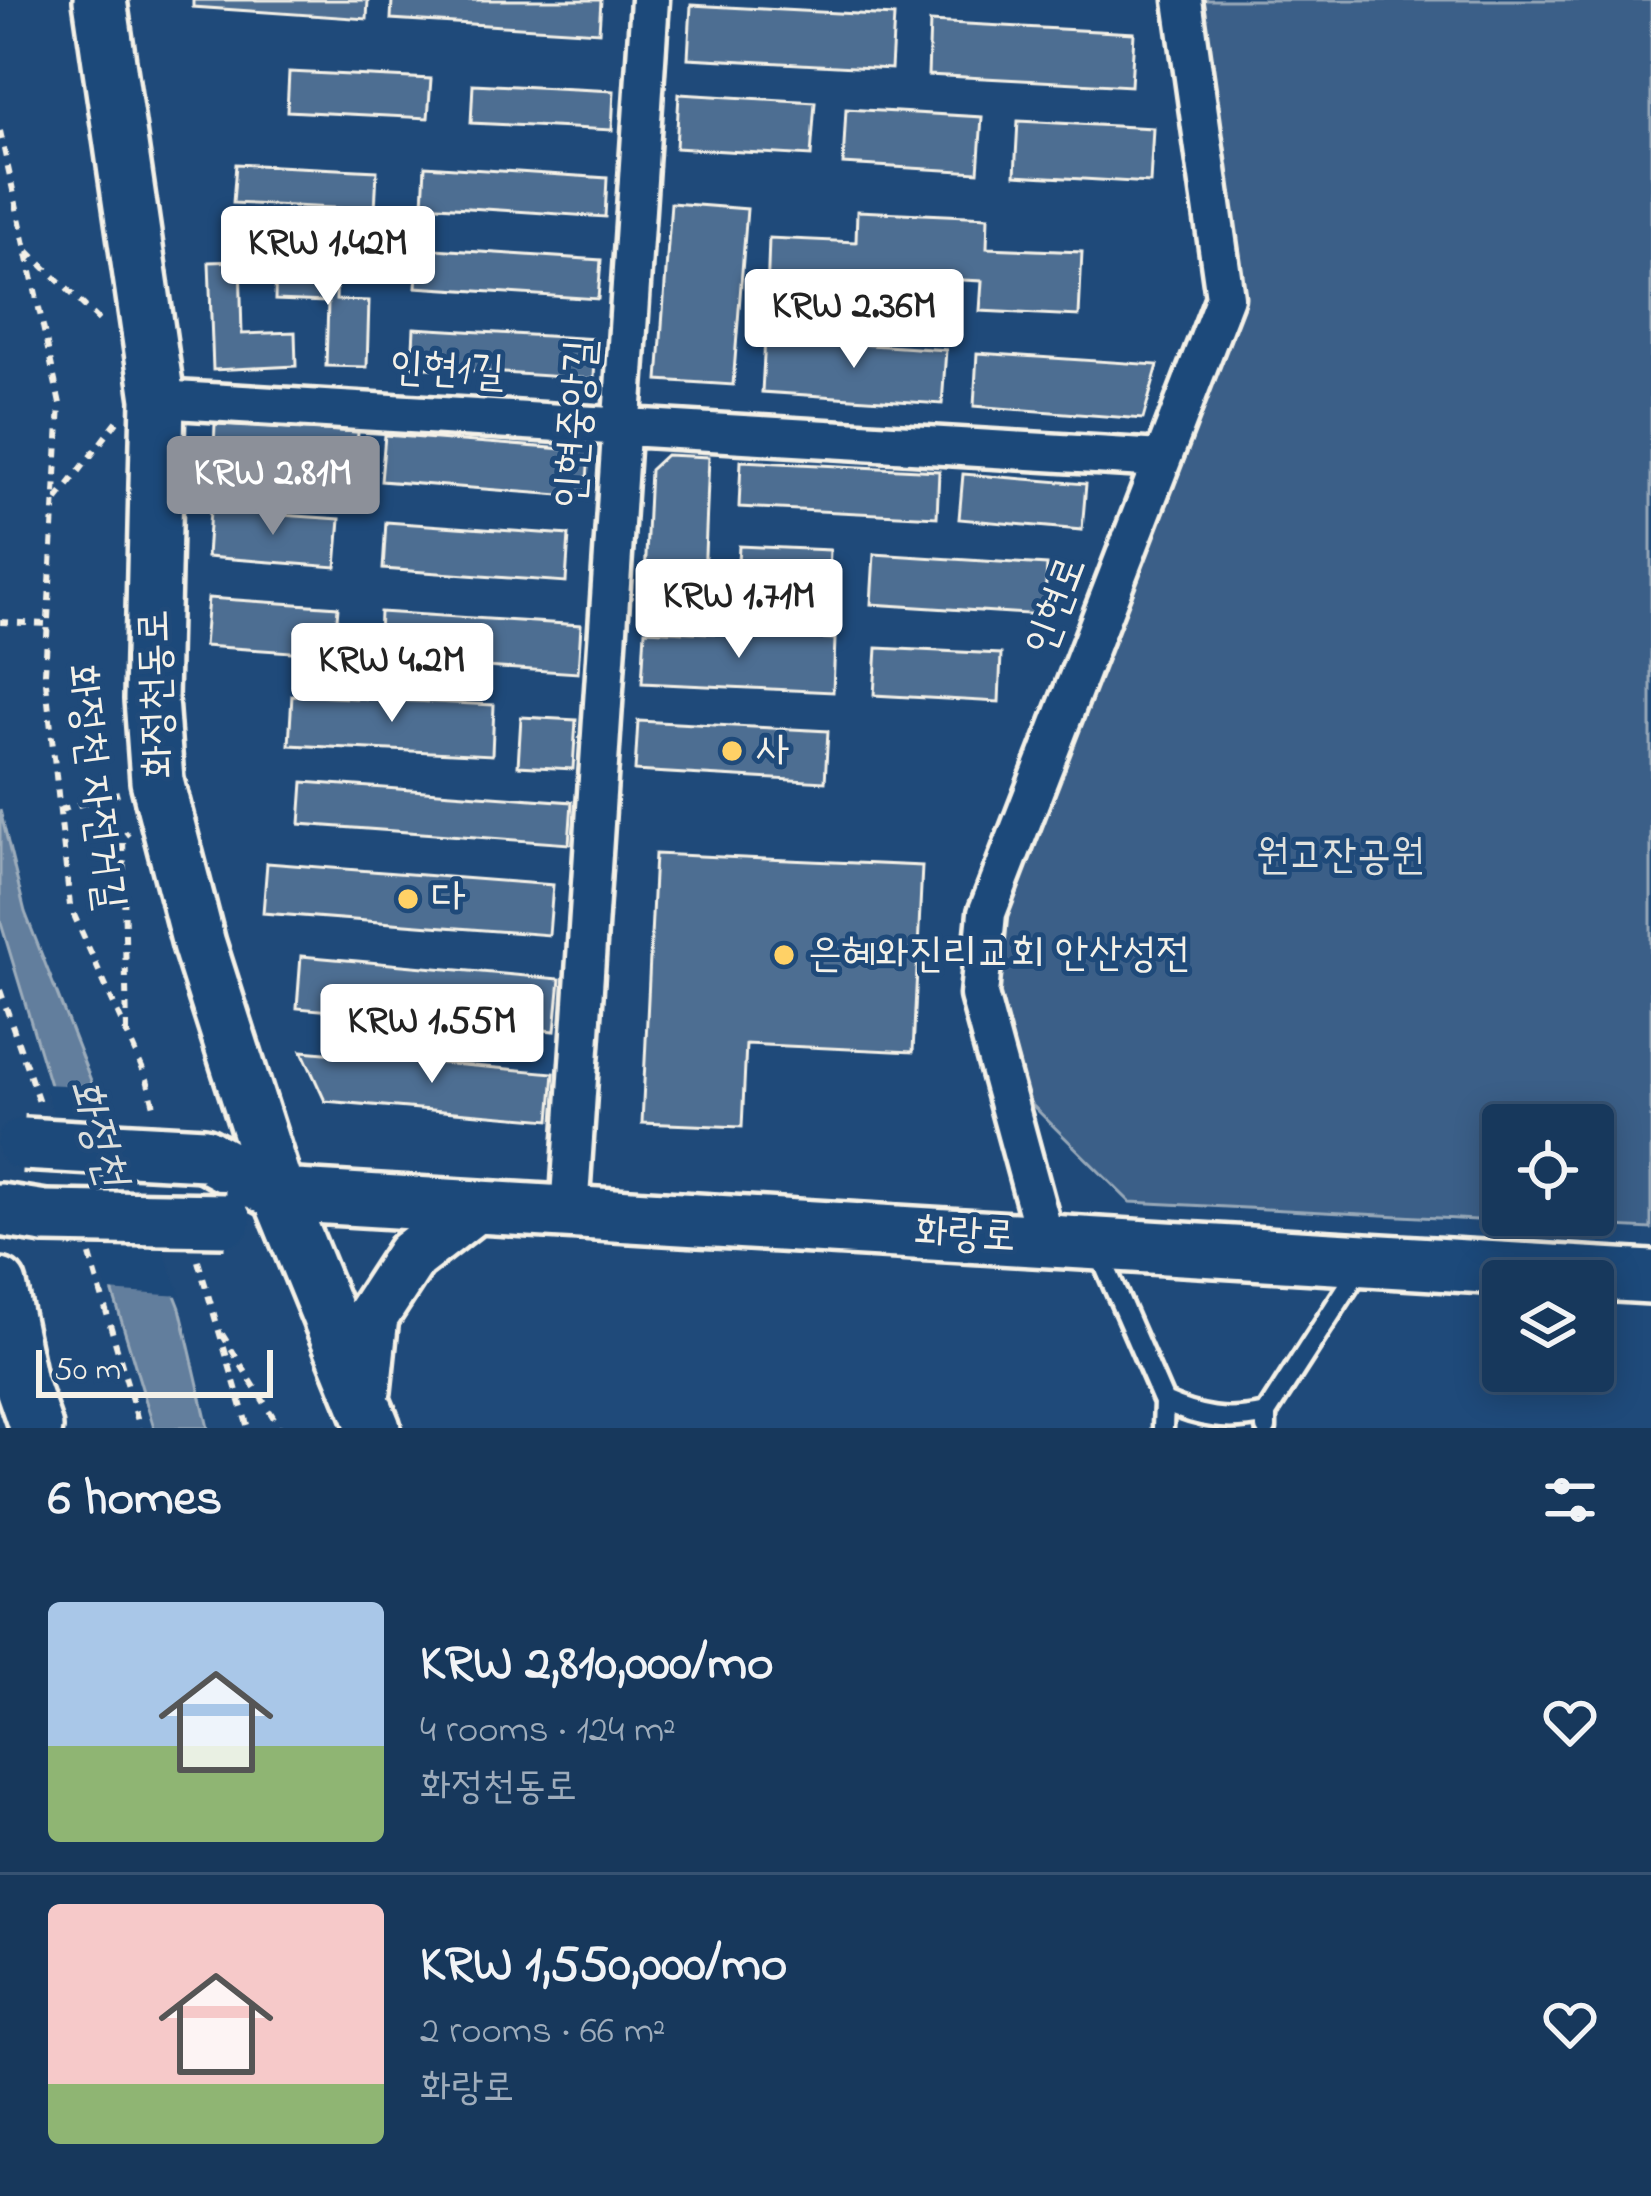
<!DOCTYPE html>
<html lang="en">
<head>
<meta charset="utf-8">
<style>
  :root { --surface:#17385c; --page:#244365; --text:#f1f3f6; --muted:#9eacbb; --line:#365272; --accent:#8c9099 }
  body { margin:0; font-family:"Indie Flower","Poor Story",sans-serif; background:var(--page); color:var(--text); height:100vh; display:flex; flex-direction:column; font-size:45px; white-space:nowrap }
  * { box-sizing:border-box; margin:0 }
  p { font-size:39px; color:var(--muted) }
  .icon { flex:none; width:66px; height:66px; fill:none; stroke:currentColor; stroke-width:2; stroke-linecap:round; stroke-linejoin:round }
  .map { position:relative; height:1428px; overflow:hidden }
  .panel { display:flex; flex-direction:column; background:var(--surface); flex:1 }
  .panel>* { flex:none }
  .tools { position:absolute; left:1482px; top:1104px; display:grid; gap:24px }
  .tools a { display:grid; place-items:center; width:132px; height:132px; border-radius:12px; background:var(--surface); box-shadow:0 6px 30px #0003,0 0 0 3px var(--line); font-size:60px }
  .scale { position:absolute; left:36px; bottom:30px; width:237px; box-sizing:border-box; padding-left:12px; border:6px solid #f4f1e8; border-top:0; font-size:33px; line-height:42px; white-space:nowrap; color:#f4f1e8; -webkit-text-stroke:9px #1f4a7a; paint-order:stroke }
  .price { position:absolute; translate:-50% -102px; padding:0 27px; border-radius:12px; background:#fff; color:#222; font-size:39px; line-height:78px; filter:drop-shadow(0 3px 6px #0008) }
  .price::after { content:''; position:absolute; left:50%; top:72px; width:36px; height:27px; margin-left:-18px; background:inherit; clip-path:polygon(0 0,100% 0,50% 100%) }
  .price.current { background:var(--accent); color:#fff }
  ul { padding:0; list-style:none }
  li { display:flex; align-items:center; gap:36px; height:300px; padding:0 48px }
  li+li { border-top:3px solid var(--line) }
  li span { display:grid; place-items:center; flex:none; width:336px; height:240px; border-radius:12px; color:#555 }
  li>.icon { margin-inline-start:auto }
  span .icon { width:144px; height:144px; fill:#fffc; stroke-width:1 }
  li b { font-size:51px }
  h2 { display:flex; justify-content:space-between; align-items:center; height:144px; padding:0 48px; font-size:51px }
  .map>svg:first-child { display:block }
  .green { fill:#3a5f88; stroke:#97a8b8; stroke-width:3; fill-rule:evenodd }
  .water { fill:#627e9d; stroke:#9cacbb; stroke-width:3 }
  .pier { fill:#1f4a7a }
  .building { fill:#4d6e92; stroke:#f4f1e8; stroke-width:3 }
  .lines { fill:none; stroke-linecap:round; stroke-linejoin:round }
  .lane-casing { stroke:#f4f1e8; stroke-width:27 }
  .street-casing { stroke:#f4f1e8; stroke-width:45 }
  .secondary-casing { stroke:#f4f1e8; stroke-width:60 }
  .path { stroke:#f4f1e8; stroke-width:6; stroke-dasharray:9 9; stroke-linecap:butt }
  .lane { stroke:#1f4a7a; stroke-width:18 }
  .street { stroke:#1f4a7a; stroke-width:36 }
  .secondary { stroke:#1f4a7a; stroke-width:51 }
  .secondary-bridge-casing { stroke:#f4f1e8; stroke-width:60; stroke-linecap:butt }
  .secondary-bridge { stroke:#1f4a7a; stroke-width:51 }
  .poi-dot { fill:#ffd166; stroke:#1f4a7a; stroke-width:4.5 }
  .labels { text-anchor:middle; dominant-baseline:central; stroke-width:10; stroke-linejoin:round; paint-order:stroke }
  .street-label { font-size:42px; fill:#f4f1e8; stroke:#1f4a7a }
  .poi-label { font-size:42px; fill:#f4f1e8; stroke:#1f4a7a; text-anchor:start }
  .park-label { font-size:42px; fill:#e1e2de; stroke:#1f4a7a }
  .water-label { font-size:45px; font-style:italic; fill:#dee0dd; stroke:#1f4a7a }
</style>
</head>
<body>
<div class="map">
<svg width="1651" height="1428" viewBox="0 0 1651 1428">
  <rect width="100%" height="100%" fill="#1f4a7a"/>
  <filter id="ink" filterUnits="userSpaceOnUse"><feTurbulence type="fractalNoise" baseFrequency=".00833" numOctaves="2"/><feDisplacementMap in="SourceGraphic" scale="24" xChannelSelector="R" yChannelSelector="G"/><feConvolveMatrix kernelMatrix="1 2 1 2 8 2 1 2 1" color-interpolation-filters="sRGB"/></filter>
  <g filter="url(#ink)">
    <path class="green" d="M1171,0h480v1229l-521,-27 -119,-118 -45,-147 34,-73 210,-561zM1503,1125h90v90h-90z"/>
    <path class="water" d="M0,810l25,102 155,396 28,120h-54l-154,-508z"/>
    <path class="pier" d="M44,1084l56,3 81,209 -74,-5z"/>
    <path class="building" d="M193,0h175l-1,19 -174,-12z
      M392,0h209l-2,32 -208,-13z
      M691,5l203,11 -3,53 -203,-11z
      M930,22l204,11 -3,53 -203,-11z
      M289,72l142,7 -3,39 -141,-7z
      M473,84l141,7 -2,39 -141,-7z
      M679,94l136,8 -4,54 -135,-8z
      M846,109l136,8 -4,55 -135,-8z
      M1018,121l135,7 -3,55 -135,-8z
      M236,164l141,7 -2,39 -142,-7z
      M425,166l182,12 -2,39 -182,-12z
      M671,203l76,6 -14,176 -75,-5z
      M857,211l131,6 -1,31 95,4 -3,64 -99,-5 2,-30 -122,-6 -1,27 -92,-4 2,-60 87,4z
      M419,248l182,12 -3,39 -182,-12z
      M276,260l61,1 -1,39 33,1 -2,66 -41,-1 2,-64 -53,-2z
      M240,261l2,73 53,-2 1,34 -83,4 -4,-108z
      M414,328l182,11 -2,40 -182,-12z
      M765,338l181,12 -4,54 -180,-12z
      M977,353l181,12 -15,54 -169,-13z
      M215,424l143,8 -3,47 -142,-8z
      M385,435l204,16 -3,46 -205,-16z
      M666,455l43,2 -5,122 -59,-2 5,-107z
      M741,461l198,10 -2,46 -198,-10z
      M963,474l123,10 -4,46 -123,-11z
      M210,510l130,9 -4,48 -129,-10z
      M386,522l183,13 -3,47 -183,-13z
      M739,546l91,4 -2,49 -92,-4z
      M874,554l173,11 -3,50 -173,-11z
      M208,598l130,9 -4,48 -130,-9z
      M380,612l201,13 -3,48 -200,-13z
      M645,630l190,9 -2,53 -191,-9z
      M877,648l124,6 -2,48 -125,-7z
      M292,695l202,10 -2,50 -203,-10z
      M521,717l55,3 -3,49 -55,-3z
      M638,721l190,10 -3,51 -190,-11z
      M303,782l269,20 -3,42 -269,-20z
      M655,854l267,12 -9,186 -167,-8 -4,83 -100,-4z
      M267,863l286,22 -4,50 -286,-22z
      M301,956l259,23 -5,52 -258,-23z
      M302,1051l252,22 -4,47 -225,-19z"/>
    <g class="lines">
      <defs>
        <path id="lane" d="M1097,1248l67,154 -1,26
          M1164,1402c36,16 64,21 102,12
          M1266,1428v-14l97,-151"/>
        <path id="street" d="M158,399l1004,60
          M569,1213l81,-1213
          M1046,1241l-67,-246 8,-82 238,-616 -42,-297"/>
        <path id="secondary" d="M100,0l58,399 -7,300 6,82 42,163 80,251 95,233
          M204,1154l75,41 1372,82
          M0,1210l45,7
          M0,1285l20,97 16,46
          M364,1391l8,-75 39,-60 63,-49"/>
      </defs>
      <use href="#lane" class="lane-casing"/>
      <use href="#street" class="street-casing"/>
      <use href="#secondary" class="secondary-casing"/>
      <path class="path" d="M0,131l60,273 -15,269 25,233 77,173 8,31
        M28,251l76,74
        M57,500l61,-80
        M0,622l48,2
        M60,810l59,-17
        M0,990l40,115
        M127,1032l-4,-195 6,-5
        M90,1255l50,173
        M198,1261l50,167
        M222,1334l58,94"/>
      <use href="#lane" class="lane"/>
      <use href="#street" class="street"/>
      <use href="#secondary" class="secondary"/>
      <defs>
        <path id="secondary-bridge" d="M23,1144l181,10
          M45,1217l180,3"/>
      </defs>
      <use href="#secondary-bridge" class="secondary-bridge-casing"/>
      <use href="#secondary-bridge" class="secondary-bridge"/>
    </g>
  </g>
  <g class="poi-dot">
    <circle cx="732" cy="751" r="12"/>
    <circle cx="408" cy="899" r="12"/>
    <circle cx="784" cy="955" r="12"/>
  </g>
  <g class="labels">
    <g class="street-label">
      <text transform="translate(447 371) rotate(3)">인현1길</text>
      <text transform="translate(577 424) rotate(-86)">인현중앙길</text>
      <text transform="translate(1057 606) rotate(-69)">인현로</text>
      <text transform="translate(158 694) rotate(-92)">화정천동로</text>
      <text transform="translate(94 787) rotate(83)">화정천 자전거길</text>
      <text transform="translate(965 1236) rotate(3)">화랑로</text>
    </g>
    <g class="poi-label">
      <text x="756" y="751">사</text>
      <text x="432" y="899">다</text>
      <text x="808" y="955">은혜와진리교회 안산성전</text>
    </g>
    <g class="park-label">
      <text x="1340" y="857">원고잔공원</text>
    </g>
    <g class="water-label">
      <text transform="translate(96 1133) rotate(73)">화정천</text>
    </g>
  </g>
</svg>
<div class="tools">
<a><svg class="icon" aria-label="locate" viewBox="0 0 24 24"><circle cx="12" cy="12" r="6"/><path d="M12 2v4M12 18v4M2 12h4M18 12h4"/></svg></a>
<a><svg class="icon" aria-label="layers" viewBox="0 0 24 24"><path d="M12 4l9 5-9 5-9-5zM3 14l9 5 9-5"/></svg></a>
</div>
<div class="scale">50 m</div>
<b class="price" style="left:328px;top:308px">KRW 1.42M</b>
<b class="price" style="left:854px;top:371px">KRW 2.36M</b>
<b class="price current" style="left:273px;top:538px">KRW 2.81M</b>
<b class="price" style="left:739px;top:661px">KRW 1.71M</b>
<b class="price" style="left:392px;top:725px">KRW 4.2M</b>
<b class="price" style="left:432px;top:1086px">KRW 1.55M</b>
</div>
<section class="panel">
<h2>6 homes<svg class="icon" aria-label="filters" viewBox="0 0 24 24"><path d="M4 7h16M4 17h16"/><circle cx="9" cy="7" r="2"/><circle cx="15" cy="17" r="2"/></svg></h2>
<ul>
<li><span style="background:linear-gradient(#a9c7e8 60%,#8fb573 0)"><svg class="icon" aria-label="home" viewBox="0 0 24 24"><path d="M3 11l9-7 9 7M6 9v11h12V9"/></svg></span><div><b>KRW 2,810,000/mo</b><p>4 rooms · 124 m²</p><p>화정천동로</p></div><svg class="icon" aria-label="heart" viewBox="0 0 24 24"><path d="M12 20l-8-8c-3-5 5-10 8-4 3-6 11-1 8 4z"/></svg></li>
<li><span style="background:linear-gradient(#f6c9c9 75%,#8fb573 0)"><svg class="icon" aria-label="home" viewBox="0 0 24 24"><path d="M3 11l9-7 9 7M6 9v11h12V9"/></svg></span><div><b>KRW 1,550,000/mo</b><p>2 rooms · 66 m²</p><p>화랑로</p></div><svg class="icon" aria-label="heart" viewBox="0 0 24 24"><path d="M12 20l-8-8c-3-5 5-10 8-4 3-6 11-1 8 4z"/></svg></li>
</ul>
</section>
</body>
</html>
